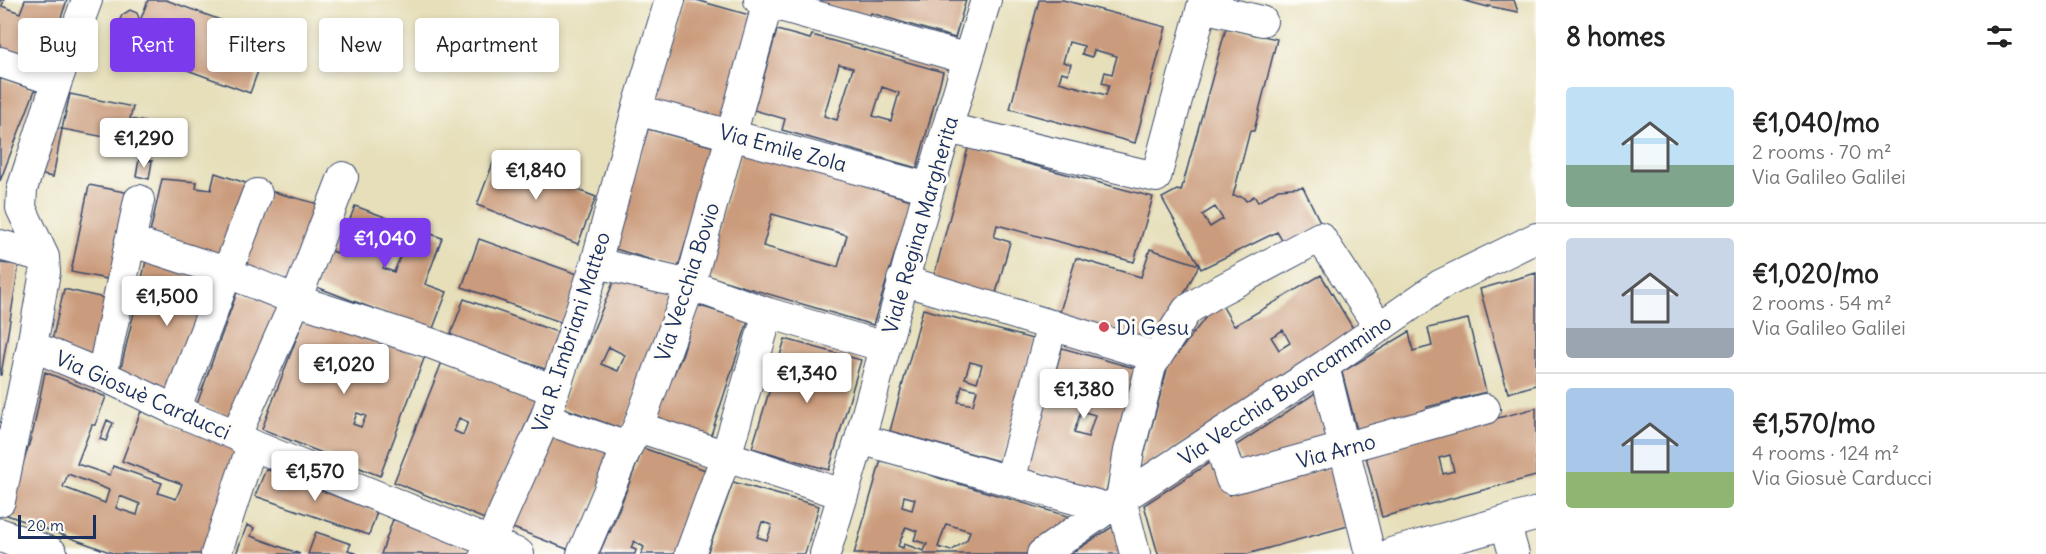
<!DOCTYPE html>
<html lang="en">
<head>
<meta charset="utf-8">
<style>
  :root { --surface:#fff; --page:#f2f2f2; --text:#222; --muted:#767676; --line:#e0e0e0; --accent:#7c3aed }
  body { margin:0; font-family:Delius,sans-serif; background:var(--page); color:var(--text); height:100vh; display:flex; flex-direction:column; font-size:22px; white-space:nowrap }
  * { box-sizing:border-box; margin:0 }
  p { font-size:20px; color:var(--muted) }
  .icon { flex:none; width:33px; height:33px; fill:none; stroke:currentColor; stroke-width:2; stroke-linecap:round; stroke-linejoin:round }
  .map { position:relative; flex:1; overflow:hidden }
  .side { display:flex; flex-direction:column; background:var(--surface); width:510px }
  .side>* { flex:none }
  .banner { position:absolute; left:18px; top:18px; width:570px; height:54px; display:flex; gap:12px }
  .scale { position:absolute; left:18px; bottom:15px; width:78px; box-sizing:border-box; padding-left:6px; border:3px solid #1b2f5e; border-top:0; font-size:16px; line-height:21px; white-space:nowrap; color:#1b2f5e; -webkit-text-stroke:4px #fdfcf7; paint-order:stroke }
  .price { position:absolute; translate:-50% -51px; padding:0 14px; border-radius:6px; background:#fff; color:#222; font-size:20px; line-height:39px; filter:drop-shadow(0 2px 3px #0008) }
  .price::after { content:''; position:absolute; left:50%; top:36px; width:18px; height:14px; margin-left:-9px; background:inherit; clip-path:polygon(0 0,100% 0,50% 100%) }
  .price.on { background:var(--accent); color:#fff }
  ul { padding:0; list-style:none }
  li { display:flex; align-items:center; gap:18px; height:150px; padding:0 30px }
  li+li { border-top:2px solid var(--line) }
  li span { display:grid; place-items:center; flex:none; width:168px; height:120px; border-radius:6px; color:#555 }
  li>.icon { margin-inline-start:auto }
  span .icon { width:72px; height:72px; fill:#fffc; stroke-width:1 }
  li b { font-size:26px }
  h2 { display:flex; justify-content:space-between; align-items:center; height:72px; padding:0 30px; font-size:26px }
  .chip { padding:0 21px; border-radius:6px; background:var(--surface); box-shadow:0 3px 9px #0003; font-size:21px; line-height:54px }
  .chip.on { background:var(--accent); color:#fff }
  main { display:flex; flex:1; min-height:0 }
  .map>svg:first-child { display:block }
  .building { fill:#ca9b7c; fill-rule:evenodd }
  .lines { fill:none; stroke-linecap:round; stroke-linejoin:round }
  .street-casing { stroke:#39496c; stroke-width:32 }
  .secondary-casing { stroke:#39496c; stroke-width:35 }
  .street { stroke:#fff; stroke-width:30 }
  .secondary { stroke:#fff; stroke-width:33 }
  .poi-dot { fill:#d1495b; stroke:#fdfcf7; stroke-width:2 }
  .labels { text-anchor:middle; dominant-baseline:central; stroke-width:6; stroke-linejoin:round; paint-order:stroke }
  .street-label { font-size:21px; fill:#1b2f5e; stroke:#fdfcf7 }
  .poi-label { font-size:21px; fill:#1b2f5e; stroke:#fdfcf7; text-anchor:start }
</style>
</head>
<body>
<main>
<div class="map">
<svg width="1536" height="554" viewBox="0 0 1536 554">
  <rect width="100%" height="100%" fill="#fdfcf7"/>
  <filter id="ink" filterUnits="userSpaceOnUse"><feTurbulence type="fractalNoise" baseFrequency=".0167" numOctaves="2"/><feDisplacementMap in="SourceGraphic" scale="12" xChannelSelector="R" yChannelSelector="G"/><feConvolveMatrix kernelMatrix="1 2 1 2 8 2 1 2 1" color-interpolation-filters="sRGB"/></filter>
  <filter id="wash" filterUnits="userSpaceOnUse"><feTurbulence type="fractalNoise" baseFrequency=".008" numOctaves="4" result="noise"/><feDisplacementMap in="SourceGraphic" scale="24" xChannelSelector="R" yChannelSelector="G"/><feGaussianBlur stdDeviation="1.35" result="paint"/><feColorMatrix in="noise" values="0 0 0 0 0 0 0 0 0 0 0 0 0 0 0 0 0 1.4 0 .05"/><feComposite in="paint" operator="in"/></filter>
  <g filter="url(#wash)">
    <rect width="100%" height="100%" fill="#e6dfba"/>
    <g id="blocks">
      <path class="building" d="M0,0h4l-2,6 18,7 5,-13h42l-22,64 -45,-16z
        M148,0h18l104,38 -20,55 -120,-44 7,-20 -7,3 -7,-3 -4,-7 3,-7 8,-5 7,3 3,8z
        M683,0h13l57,16 -29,103 -69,-19z
        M809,0h157l-11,38 -84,-25 -2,5z
        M1039,0h24l103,27 -31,116 -125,-34zM1069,42l15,4 -2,8 10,3 2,-7 23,6 -5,18 -7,-2 -3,11 7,2 -3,10 -47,-13 3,-10 6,2 3,-10 -8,-2z
        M1462,0h52l4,12 -30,-6v1z
        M1226,28l51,11 -23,92h-4l-17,65 10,1 3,4 8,-5 4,6 20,-13 25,-2 19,39 -37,19 -8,-13 -76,37 -2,-4 -41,79 -99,-29 17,-57 65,19 9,-28 49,16 -37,-67 15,-8 4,1zM1215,207l8,12 -13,8 -8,-12z
        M777,30l33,9 2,-4 131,37 -26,96 -135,-38 3,-11 -31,-9zM839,64l14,4 -16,52 -13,-4zM882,87l17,6 -8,28 -18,-5z
        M0,78l35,12 -35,91z
        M70,94l63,13 -3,12 15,3 -2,14 -15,-3 -2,8 -64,-12z
        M56,128l6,1 -9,48 -15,-3z
        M648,129l67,18 -37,121 -66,-20z
        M968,148l185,49 -19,65 -137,-37 -3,12 16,5 -15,55 -62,-17z
        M742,150l169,50 -38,125 -169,-50zM772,214l75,21 -9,32 -75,-21z
        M495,158l101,39 -18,47 -101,-39z
        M139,159l13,2 -3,18 -13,-3z
        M215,173l40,13 -26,73 -79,-26 12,-54 35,3 -1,6 15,2z
        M89,185l46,9 -18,87 -46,-9z
        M270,191l56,15 -29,79 -54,-21z
        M355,206l87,32 -17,46 22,8 -15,39 -118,-45 14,-36 9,3zM390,249l12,4 -8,19 -11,-4z
        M479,239l101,36 -17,48 -101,-36z
        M146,261l74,25 -41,110 -59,-24z
        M0,263l19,2 -18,110h-1z
        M1536,273v112l-28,8 -28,-104z
        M1321,275l39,65 -220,129 28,-103 51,-66 15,26zM1283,330l7,13 -11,7 -8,-13z
        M616,276l62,18 -56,135 -61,-22zM609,347l16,8 -7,16 -17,-7z
        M64,289l49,11 -14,64 -48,-19z
        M237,292l53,17 -42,115 -51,-20z
        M464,299l96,34 -12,37 -98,-34z
        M697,305l51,16 -39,120 -57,-19 30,-66z
        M923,309l113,31 -34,122 -112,-31zM970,362l12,3 -5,17 -12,-4zM962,386l15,4 -4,15 -15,-3z
        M305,316l120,40 -45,120 -118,-47zM357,413l9,3 -5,11 -8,-3z
        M1468,319l18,73 -59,15 3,9 -72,18 -16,-62 67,-40 4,19 19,-5 -4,-18z
        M785,339l76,21 -32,110 -77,-22z
        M1062,348l79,22 -35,122 -79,-22zM1081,411l14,4 -7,22 -14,-4z
        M442,362l95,35 -50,123 -93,-38zM459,418l9,4 -5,13 -9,-4z
        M45,372l61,25 -11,28h-3l-15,39 33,11 3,-9 49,17 -4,10 18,6 6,-15 -60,-23 19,-50 98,39 -37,104h-87l-108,-39 26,-84zM68,474l41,16 -4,13 -42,-16zM120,496l20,8 -3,11 -21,-7z
        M1323,388l15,51 -93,27 -10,-20z
        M1536,408v68l-154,41 -17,-64zM1450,455l4,16 -11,3 -4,-16z
        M107,420l6,3 -7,18 -6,-2z
        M551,430l62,24 -41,97 -59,-23z
        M643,448l74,26 -33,80h-43l3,-7 -10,-6 -3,7 5,2 -1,4h-36l10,-23 1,1z
        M1218,457l11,38 113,-31 17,59 -112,31h-89l-14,-49z
        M881,460l48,14 10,4 138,41 -49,35h-174zM904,496l11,3 -3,11 -10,-3zM946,524l24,7 -3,9 -16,11 -13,-4zM906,527l11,4 -3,9 13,4 -3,7 -20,-7 -1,4 -5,-2z
        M266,469l111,43 -8,23 -114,-39z
        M733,482l86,24 -14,48h-98zM762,522l10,3 -5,15 -10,-3z
        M393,519l81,31 -2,4h-91z
        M1123,520l11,34h-64z
        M247,525l7,3 -3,8 49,18h-64z
        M316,532l35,12 -3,6 10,4h-50z"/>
    </g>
  </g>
  <g filter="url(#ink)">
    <use href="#blocks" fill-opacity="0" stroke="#39496c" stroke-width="1.5"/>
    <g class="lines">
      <defs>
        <path id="street" d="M759,0l209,59
          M0,62l57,19
          M637,110l292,78
          M947,128l209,49 46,-170 60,14
          M130,241l96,31 70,28 134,43 124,47
          M0,245l44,12
          M596,263l94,22 78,28 117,34
          M902,280l255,77
          M32,346l70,29 73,35 61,25 16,10 267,109
          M1324,366l46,188
          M102,375l37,-175
          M175,410l82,-216
          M545,419l82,28
          M638,427l204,67
          M236,435l60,-135 47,-123
          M1217,436l14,43 254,-70
          M860,439l247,69
          M1010,480l42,-155
          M0,501l32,-155 13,-74 -1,-15 -23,-49 1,-19 35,-108 30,-81
          M1505,522l9,32
          M216,554l36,-109
          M485,554l60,-135 51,-156 41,-153 33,-110
          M582,554l45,-107 11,-20 52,-142 78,-283
          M690,554l36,-98 42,-143
          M825,554l35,-115 69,-251 57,-188
          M1042,554l79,-55 203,-133 116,-81 96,-47
          M1135,554l-14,-55 8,-48 22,-85 36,-56 24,-15 109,-58 59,90"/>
        <path id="secondary" d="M0,535l51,19
          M1393,554l143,-40"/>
      </defs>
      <use href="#street" class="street-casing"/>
      <use href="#secondary" class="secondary-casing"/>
      <use href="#street" class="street"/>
      <use href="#secondary" class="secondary"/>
    </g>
  </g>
  <circle class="poi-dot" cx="1104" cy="327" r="6"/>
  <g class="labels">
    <g class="street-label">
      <text transform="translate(783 148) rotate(15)">Via Emile Zola</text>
      <text transform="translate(920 225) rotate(-74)">Viale Regina Margherita</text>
      <text transform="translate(687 282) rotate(-72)">Via Vecchia Bovio</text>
      <text transform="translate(571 332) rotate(-72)">Via R. Imbriani Matteo</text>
      <text transform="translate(1285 390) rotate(-34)">Via Vecchia Buoncammino</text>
      <text transform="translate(143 395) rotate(24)">Via Giosuè Carducci</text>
      <text transform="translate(1336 451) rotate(-15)">Via Arno</text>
    </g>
    <g class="poi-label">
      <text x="1116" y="327">Di Gesu</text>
    </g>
  </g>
</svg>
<div class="scale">20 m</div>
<b class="price" style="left:144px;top:169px">€1,290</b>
<b class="price" style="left:536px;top:201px">€1,840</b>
<b class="price on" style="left:385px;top:269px">€1,040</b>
<b class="price" style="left:167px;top:327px">€1,500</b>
<b class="price" style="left:344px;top:395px">€1,020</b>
<b class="price" style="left:807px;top:404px">€1,340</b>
<b class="price" style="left:1084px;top:420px">€1,380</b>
<b class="price" style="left:315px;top:502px">€1,570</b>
<div class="banner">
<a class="chip">Buy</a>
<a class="chip on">Rent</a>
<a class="chip">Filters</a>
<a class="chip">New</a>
<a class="chip">Apartment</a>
</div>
</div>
<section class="side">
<h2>8 homes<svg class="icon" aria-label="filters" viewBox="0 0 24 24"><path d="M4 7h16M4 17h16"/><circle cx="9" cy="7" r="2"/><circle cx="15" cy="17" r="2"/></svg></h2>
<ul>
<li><span style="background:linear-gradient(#bfe0f5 65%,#7fa58c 0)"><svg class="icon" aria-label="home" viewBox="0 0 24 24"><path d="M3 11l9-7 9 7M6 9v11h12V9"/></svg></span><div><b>€1,040/mo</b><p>2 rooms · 70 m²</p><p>Via Galileo Galilei</p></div></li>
<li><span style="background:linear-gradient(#c9d6e8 75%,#9aa5b1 0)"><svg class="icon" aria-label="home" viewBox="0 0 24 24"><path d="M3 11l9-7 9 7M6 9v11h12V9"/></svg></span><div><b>€1,020/mo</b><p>2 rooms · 54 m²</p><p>Via Galileo Galilei</p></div></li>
<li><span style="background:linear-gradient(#a9c7e8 70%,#8fb573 0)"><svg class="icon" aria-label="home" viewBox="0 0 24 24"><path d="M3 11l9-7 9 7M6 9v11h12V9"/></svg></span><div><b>€1,570/mo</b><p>4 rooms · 124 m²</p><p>Via Giosuè Carducci</p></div></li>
</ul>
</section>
</main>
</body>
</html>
